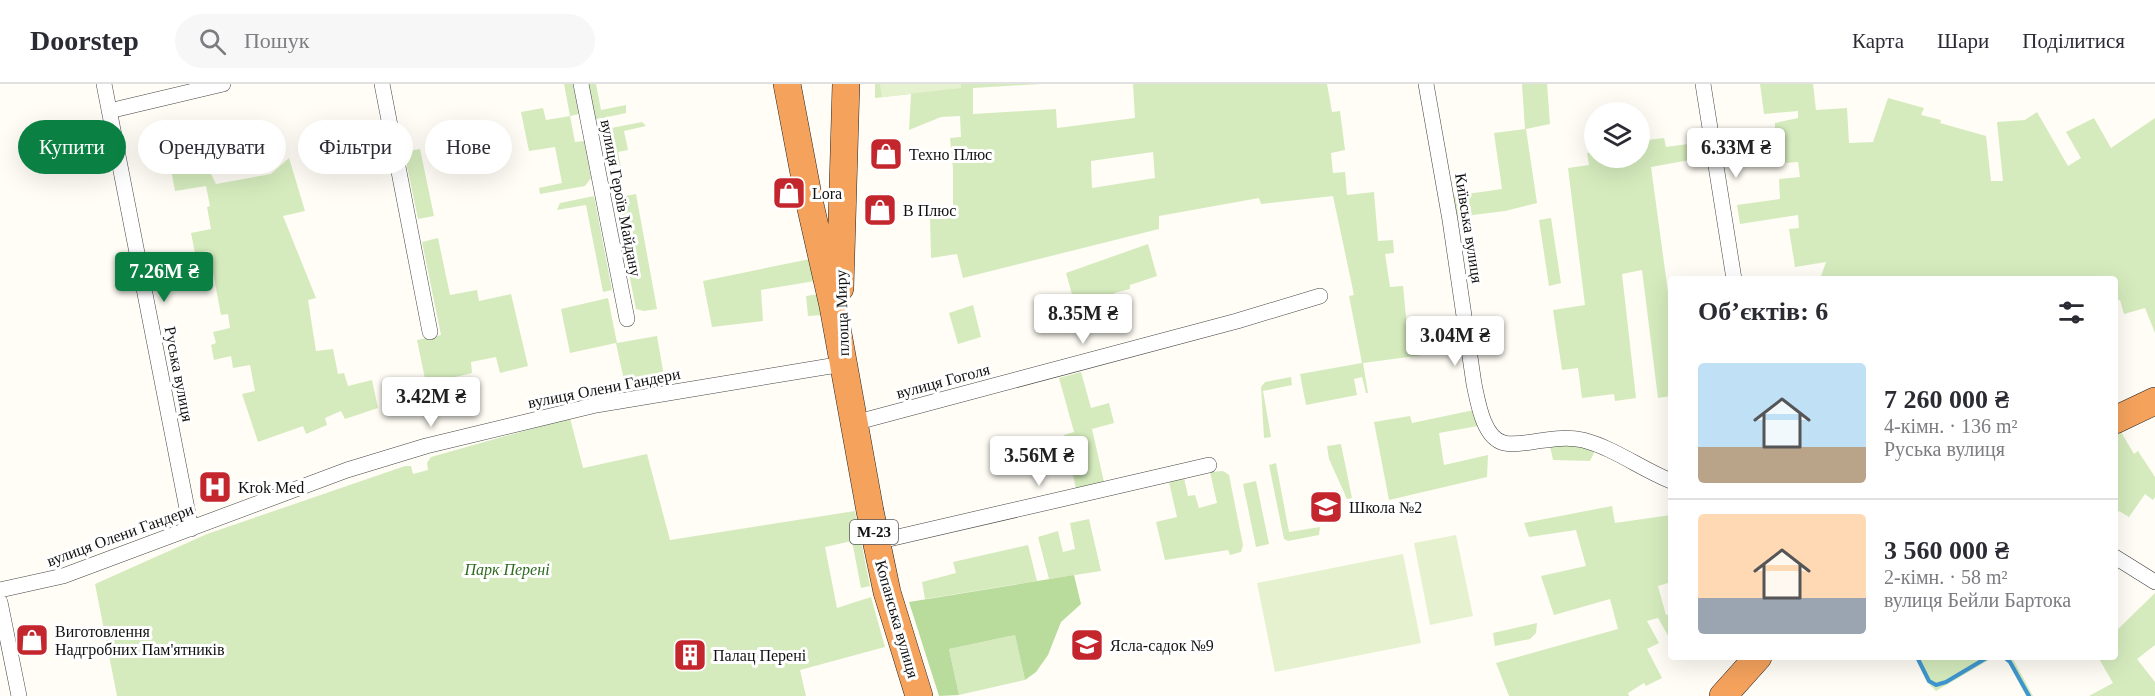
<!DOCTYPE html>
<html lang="uk">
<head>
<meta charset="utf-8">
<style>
  :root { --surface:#fff; --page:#f7f7f7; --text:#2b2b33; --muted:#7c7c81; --line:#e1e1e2; --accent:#0b8043 }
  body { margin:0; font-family:"Times New Roman",serif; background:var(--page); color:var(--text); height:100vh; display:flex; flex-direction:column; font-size:22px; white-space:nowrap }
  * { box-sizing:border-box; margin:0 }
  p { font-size:20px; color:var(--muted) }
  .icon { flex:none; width:33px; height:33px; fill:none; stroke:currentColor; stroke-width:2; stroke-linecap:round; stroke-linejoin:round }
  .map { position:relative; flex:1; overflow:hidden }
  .drawer { position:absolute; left:1668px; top:192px; width:450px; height:384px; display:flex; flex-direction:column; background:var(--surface); border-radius:6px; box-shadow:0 6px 24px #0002 }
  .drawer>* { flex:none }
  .guide { position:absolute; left:18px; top:36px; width:570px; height:54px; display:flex; gap:12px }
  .buttons { position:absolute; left:1584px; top:18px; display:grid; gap:12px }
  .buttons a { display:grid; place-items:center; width:66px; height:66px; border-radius:50%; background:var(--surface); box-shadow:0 6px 24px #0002; font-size:30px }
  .price { position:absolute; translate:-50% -51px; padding:0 14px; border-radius:6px; background:#fff; color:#222; font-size:20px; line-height:39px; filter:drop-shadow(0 2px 3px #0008) }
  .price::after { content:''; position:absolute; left:50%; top:36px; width:18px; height:14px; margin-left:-9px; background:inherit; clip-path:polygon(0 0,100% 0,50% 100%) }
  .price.on { background:var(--accent); color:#fff }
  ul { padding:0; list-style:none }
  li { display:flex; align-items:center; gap:18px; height:150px; padding:0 30px }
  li+li { border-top:2px solid var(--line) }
  li span { display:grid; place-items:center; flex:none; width:168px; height:120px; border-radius:6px; color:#555 }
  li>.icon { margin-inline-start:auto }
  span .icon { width:72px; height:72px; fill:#fffc; stroke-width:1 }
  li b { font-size:26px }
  h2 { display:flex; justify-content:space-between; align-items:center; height:72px; padding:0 30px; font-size:26px }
  .pill { padding:0 21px; border-radius:27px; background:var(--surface); box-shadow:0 6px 24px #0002; font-size:21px; line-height:54px }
  .pill.on { background:var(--accent); color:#fff }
  header { display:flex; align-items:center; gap:36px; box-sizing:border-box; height:84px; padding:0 30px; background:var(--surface); border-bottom:2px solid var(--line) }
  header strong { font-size:28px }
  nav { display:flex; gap:33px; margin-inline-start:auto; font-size:21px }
  .search { width:420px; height:54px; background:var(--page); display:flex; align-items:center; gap:15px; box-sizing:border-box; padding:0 21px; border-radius:33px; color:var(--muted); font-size:22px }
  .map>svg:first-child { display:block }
  .green { fill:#d5ebbd; fill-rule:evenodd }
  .forest { fill:#b9dc9c }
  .pitch { fill:#e6f2cf }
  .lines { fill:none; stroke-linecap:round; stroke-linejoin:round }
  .stream { stroke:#3f96cf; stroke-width:4 }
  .street-casing { stroke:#444; stroke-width:16 }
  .highway-casing { stroke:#222; stroke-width:28 }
  .street { stroke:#fff; stroke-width:15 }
  .highway { stroke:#f5a25d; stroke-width:27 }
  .labels { text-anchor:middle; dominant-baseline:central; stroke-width:6; stroke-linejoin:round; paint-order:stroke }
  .shield { fill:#fff; stroke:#585858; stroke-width:1.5 }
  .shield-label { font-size:15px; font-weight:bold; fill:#111 }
  .poi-label { font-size:16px; fill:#111; stroke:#fff; text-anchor:start }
  .street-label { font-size:16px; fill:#111; stroke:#fff }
  .park-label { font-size:16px; font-style:italic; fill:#2f6b1f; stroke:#fff }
</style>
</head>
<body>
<header>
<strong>Doorstep</strong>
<div class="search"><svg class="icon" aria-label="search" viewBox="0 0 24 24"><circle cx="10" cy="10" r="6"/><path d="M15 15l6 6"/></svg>Пошук</div>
<nav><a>Карта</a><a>Шари</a><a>Поділитися</a></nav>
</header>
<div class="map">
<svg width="2155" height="612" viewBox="0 0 2155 612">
  <rect width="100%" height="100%" fill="#fffdf5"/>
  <path class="green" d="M564,0h9l6,30 -9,2 5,26 9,-1 7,37 -6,8 -45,8 -1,-6 23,-5 -7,-36 -26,4 -8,-39 22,-4 3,12 24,-4z
    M587,0h9l5,26 25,-5v8l-32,7z
    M875,0h166l-68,4v26l83,-5 1,19 78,-10 -2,-34h194l5,28 8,-1 5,39 -14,3 2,20 12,-1 2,23 27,-3 4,49 15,-1 1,13 -9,1 5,33 13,-1 5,51 13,-1 2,19 -60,8 5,30h-2l-4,-16 -8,2 3,16 -51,10 -6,-31 62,-11 -13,-67 5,-1 -21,-99 -72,8 -2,-6 -100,18v13l-196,49 -6,-24 -26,4 -1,-40 23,-1v-48l-3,-31 11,-1 -1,-21 -19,1 -32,13 2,-36 -36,4zM1153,68l2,26 -63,10 -1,-27z
    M1522,0h25l3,40 -24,5 11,74 -32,8 -48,6 -4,-21 49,-7 -8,-56 31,-4z
    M1760,0h53l3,26 31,-2 2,35 24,-1 15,-44 36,10 -3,7 20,5 -1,3 46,13 5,45h12l-6,-59 28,-2 12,-8 31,54 13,-8 -15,-26 28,-14 17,30 44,-30v215l-10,-25 -21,6 -4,-14 -5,1v-22h-295l6,-17 -31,5 -6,-38 10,-1 -1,-13 -58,9 -3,-19 43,-6 -1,-20 21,-2 -2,-15 -13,1 -2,-17 -41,4 -1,-8 34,-9v-10l23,-5v-7l-34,3z
    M642,38l4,4 -22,5 4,19 -10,2 4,21 -12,2 -9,-45z
    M1664,54l2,9 37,-5 3,15 -55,10 20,147v82l-13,2 -16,-128 -20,4 14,124 -21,3 -1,-7 -32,4 -4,-30 -16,2 -9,-60 32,-5 -17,-137 21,-3 -2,-12 7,-1v6h46v-12l8,-1v-5z
    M420,65l14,67 -16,3 -14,-67z
    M289,74l16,53 -22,5 33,82 -8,2 8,51 17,-2 5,25 6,-1 4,13 24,-6 6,28 -33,11 -4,-8 -16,7 2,7 -21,9 -3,-8 -45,16 -16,-48 13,-3 -5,-26 -17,3 -2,-12 -17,4 -3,-15 5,-2 -3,-11 17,-4 -2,-14 -7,1 -12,-64 -14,2 -4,-20 20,-4 -4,-22 3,-1 -4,-20 -31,5 -4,-22 34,-7 11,22 55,-10z
    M636,110l21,115 -13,2 -8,-2 -22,-111z
    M594,112l18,94 -9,2 -17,-87 -29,5 3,-7z
    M1551,134l10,65 -12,3 -10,-66z
    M438,154l12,57 27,-5 2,11 32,-7 17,72 -28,7 -4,-16 -25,5 1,11 -21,5v4l-13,3 3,15 -11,3 -13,-63 24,-5 -19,-93z
    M1148,160l9,32 -27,9v4l-16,4 2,8 -17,5 -2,-4 -21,7 -10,-36z
    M810,175l5,22 -54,9 2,31 -51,6 -9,-46z
    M818,210l5,21 -15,1 -2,-20z
    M608,214l9,45 40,-7 8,46 -39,8 -10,-47 -46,10 -9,-44z
    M973,221l8,32 -23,7 -9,-31z
    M1081,288l10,36 18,-5 5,20 -22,6 12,53 -28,7 -12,-54 10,-3 -15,-54z
    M1291,293l1,8 -29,6 8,46 -7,1 -3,-51 4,-5z
    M1474,326l4,16 -39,7 5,32 44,-10 -1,22 -98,23 -15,-78 36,-6 2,7z
    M570,334l13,50 64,-14 23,86 185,-29 15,75 -9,2 -9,-47 -27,6 12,61 34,-11 14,50 -85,23 6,26h-689l-22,-112 112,-50 198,-68h6l2,8 15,-4 -1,-7 4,-6z
    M2121,348l13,22 4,-3 17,26v20l-2,3 -8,-6 -16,23 -10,-6 -2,3 -2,-2v-47l2,-1 -2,-5v-24z
    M1341,360l11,54 -5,1 -18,-40 -2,-13z
    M1571,361l24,6 -5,10 -37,-1 -3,-14z
    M1276,379l13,69 31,-5 -1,8 -31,6 -4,-2 -15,-74z
    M1223,387l6,4 14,70 -2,7 -11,3 -2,-5 -63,10 -9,-38 21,-5 -8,-35 15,-4 4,18 7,-1 4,13 18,-5 -7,-31z
    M1256,397l13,63 -13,3 -13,-63z
    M1612,422l3,17 56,-8v31l-3,1 3,11v24l-13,4 8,29 5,-1v27l-13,-23 -11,3 12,22 -12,6 15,29 -16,8 -2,-3 -16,10 1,3h-120l-13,-33 122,-34 -8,-30 -56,16 -13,-39 45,-10 -10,-36 -47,7 -5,-14z
    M1089,435l12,52 -52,8 -11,-42 20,-6 5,21 12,-3 -5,-26z
    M1028,461l9,36 -112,18 -3,-17 34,-9 -3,-11z
    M2155,509v52l-18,14 18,23v14h-66l24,-13 -15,-26h17v-25z
    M1537,539l-1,10 -6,6 -35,7 -2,-13z
    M1015,551l10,45 -66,15 -10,-46z
    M1915,573h79l-58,34 -9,-9z
    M2001,573h11l21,39h-7l-18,-34z"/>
  <path class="forest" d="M1074,491l7,29 -20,18 -13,33 -12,17 -11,8 -10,-45 -66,14 10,46 -20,1 -30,-94z"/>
  <path class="pitch" d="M880,0h81v4l-79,9z
    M1456,451l17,81 -43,9 -16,-82z
    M1403,470l18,89 -146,29 -18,-89z"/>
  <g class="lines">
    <path class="stream" d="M1917,573l12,24 7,4 10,-3 42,-25
      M2004,573l6,5 19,34"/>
    <defs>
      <path id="street" d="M104,0l87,445
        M382,0l48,248
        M581,0l46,235
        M1426,0l24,136 24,164c4,18 9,54 30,59 13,3 29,-2 42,-3 12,-2 24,-3 37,0 31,8 58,29 88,41
        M1703,0l31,195
        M109,27l114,-27
        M854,339l383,-102 83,-25
        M876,458l333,-77
        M2115,473l40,25
        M0,506l63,-14 284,-106 79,-24 170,-41 247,-41
        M0,518l19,94"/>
      <path id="highway" d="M787,0l22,116 24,106 37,205 17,81 32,104
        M840,204l6,-204
        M2115,336l40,-19
        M1723,612l35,-39"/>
    </defs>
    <use href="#street" class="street-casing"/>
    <use href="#highway" class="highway-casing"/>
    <use href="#street" class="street"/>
    <use href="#highway" class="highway"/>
  </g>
  <defs>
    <symbol id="shop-square" viewBox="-11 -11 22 22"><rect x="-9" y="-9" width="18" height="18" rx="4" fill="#c4262e" stroke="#fff"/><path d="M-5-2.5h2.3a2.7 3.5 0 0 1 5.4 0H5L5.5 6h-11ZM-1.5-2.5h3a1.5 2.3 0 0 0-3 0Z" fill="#fff"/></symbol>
    <symbol id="hospital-square" viewBox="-11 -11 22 22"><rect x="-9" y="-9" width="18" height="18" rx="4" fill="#c4262e" stroke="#fff"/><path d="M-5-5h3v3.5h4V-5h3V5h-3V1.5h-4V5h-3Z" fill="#fff"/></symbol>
    <symbol id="school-square" viewBox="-11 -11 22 22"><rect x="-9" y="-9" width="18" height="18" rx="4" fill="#c4262e" stroke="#fff"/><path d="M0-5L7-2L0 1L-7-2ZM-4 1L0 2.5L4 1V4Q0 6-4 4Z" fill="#fff"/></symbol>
    <symbol id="building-square" viewBox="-11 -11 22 22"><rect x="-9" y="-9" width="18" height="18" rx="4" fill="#c4262e" stroke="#fff"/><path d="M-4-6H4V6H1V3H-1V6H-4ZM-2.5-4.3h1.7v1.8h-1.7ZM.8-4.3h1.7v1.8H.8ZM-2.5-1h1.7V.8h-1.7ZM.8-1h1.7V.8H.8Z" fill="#fff"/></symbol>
  </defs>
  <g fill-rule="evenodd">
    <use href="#shop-square" x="867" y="51" width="38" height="38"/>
    <use href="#shop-square" x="770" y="90" width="38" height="38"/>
    <use href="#shop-square" x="861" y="107" width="38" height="38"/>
    <use href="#hospital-square" x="196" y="384" width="38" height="38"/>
    <use href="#school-square" x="1307" y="404" width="38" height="38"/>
    <use href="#shop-square" x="13" y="537" width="38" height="38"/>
    <use href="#school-square" x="1068" y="542" width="38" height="38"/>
    <use href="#building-square" x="671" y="552" width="38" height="38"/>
  </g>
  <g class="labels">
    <rect class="shield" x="850" y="436" width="48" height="24" rx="4.5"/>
    <g class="shield-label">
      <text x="874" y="448">М-23</text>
    </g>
    <g class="poi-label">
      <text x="909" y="70">Техно Плюс</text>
      <text x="812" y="109">Lora</text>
      <text x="903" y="126">В Плюс</text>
      <text x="238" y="403">Krok Med</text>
      <text x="1349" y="423">Школа №2</text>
      <text x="55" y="547">Виготовлення<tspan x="55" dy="18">Надгробних Пам'ятників</tspan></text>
      <text x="1110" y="561">Ясла-садок №9</text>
      <text x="713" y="571">Палац Перені</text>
    </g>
    <g class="street-label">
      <text transform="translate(621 114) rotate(79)">вулиця Героїв Майдану</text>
      <text transform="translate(1469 144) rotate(81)">Київська вулиця</text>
      <text transform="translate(842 229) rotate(-92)">площа Миру</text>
      <text transform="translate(179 290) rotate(79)">Руська вулиця</text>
      <text transform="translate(943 297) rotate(-15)">вулиця Гоголя</text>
      <text transform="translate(604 304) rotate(-11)">вулиця Олени Гандери</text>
      <text transform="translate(120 451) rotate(-20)">вулиця Олени Гандери</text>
      <text transform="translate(897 535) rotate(74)">Копанська вулиця</text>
    </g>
    <g class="park-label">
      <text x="507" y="485">Парк Перені</text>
    </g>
  </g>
</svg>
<div class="buttons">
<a><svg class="icon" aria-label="layers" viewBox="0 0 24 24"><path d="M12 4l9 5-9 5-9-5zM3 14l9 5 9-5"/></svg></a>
</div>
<b class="price" style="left:1736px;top:95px">6.33M ₴</b>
<b class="price on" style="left:164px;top:219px">7.26M ₴</b>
<b class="price" style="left:1083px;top:261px">8.35M ₴</b>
<b class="price" style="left:1455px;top:283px">3.04M ₴</b>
<b class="price" style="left:431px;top:344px">3.42M ₴</b>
<b class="price" style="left:1039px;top:403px">3.56M ₴</b>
<div class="guide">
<a class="pill on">Купити</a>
<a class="pill">Орендувати</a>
<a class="pill">Фільтри</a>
<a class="pill">Нове</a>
</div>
<section class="drawer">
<h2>Об’єктів: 6<svg class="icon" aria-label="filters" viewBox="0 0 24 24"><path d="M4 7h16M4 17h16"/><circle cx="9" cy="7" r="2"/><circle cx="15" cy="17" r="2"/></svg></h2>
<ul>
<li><span style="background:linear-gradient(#bfe0f5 70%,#b9a48a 0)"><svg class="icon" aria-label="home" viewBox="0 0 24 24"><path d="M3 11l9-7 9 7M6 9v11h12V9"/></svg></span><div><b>7 260 000 ₴</b><p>4-кімн. · 136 m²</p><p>Руська вулиця</p></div></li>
<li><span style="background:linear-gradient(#ffd9b3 70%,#9aa5b1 0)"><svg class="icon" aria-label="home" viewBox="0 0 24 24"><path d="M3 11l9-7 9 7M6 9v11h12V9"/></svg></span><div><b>3 560 000 ₴</b><p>2-кімн. · 58 m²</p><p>вулиця Бейли Бартока</p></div></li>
</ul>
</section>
</div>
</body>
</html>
